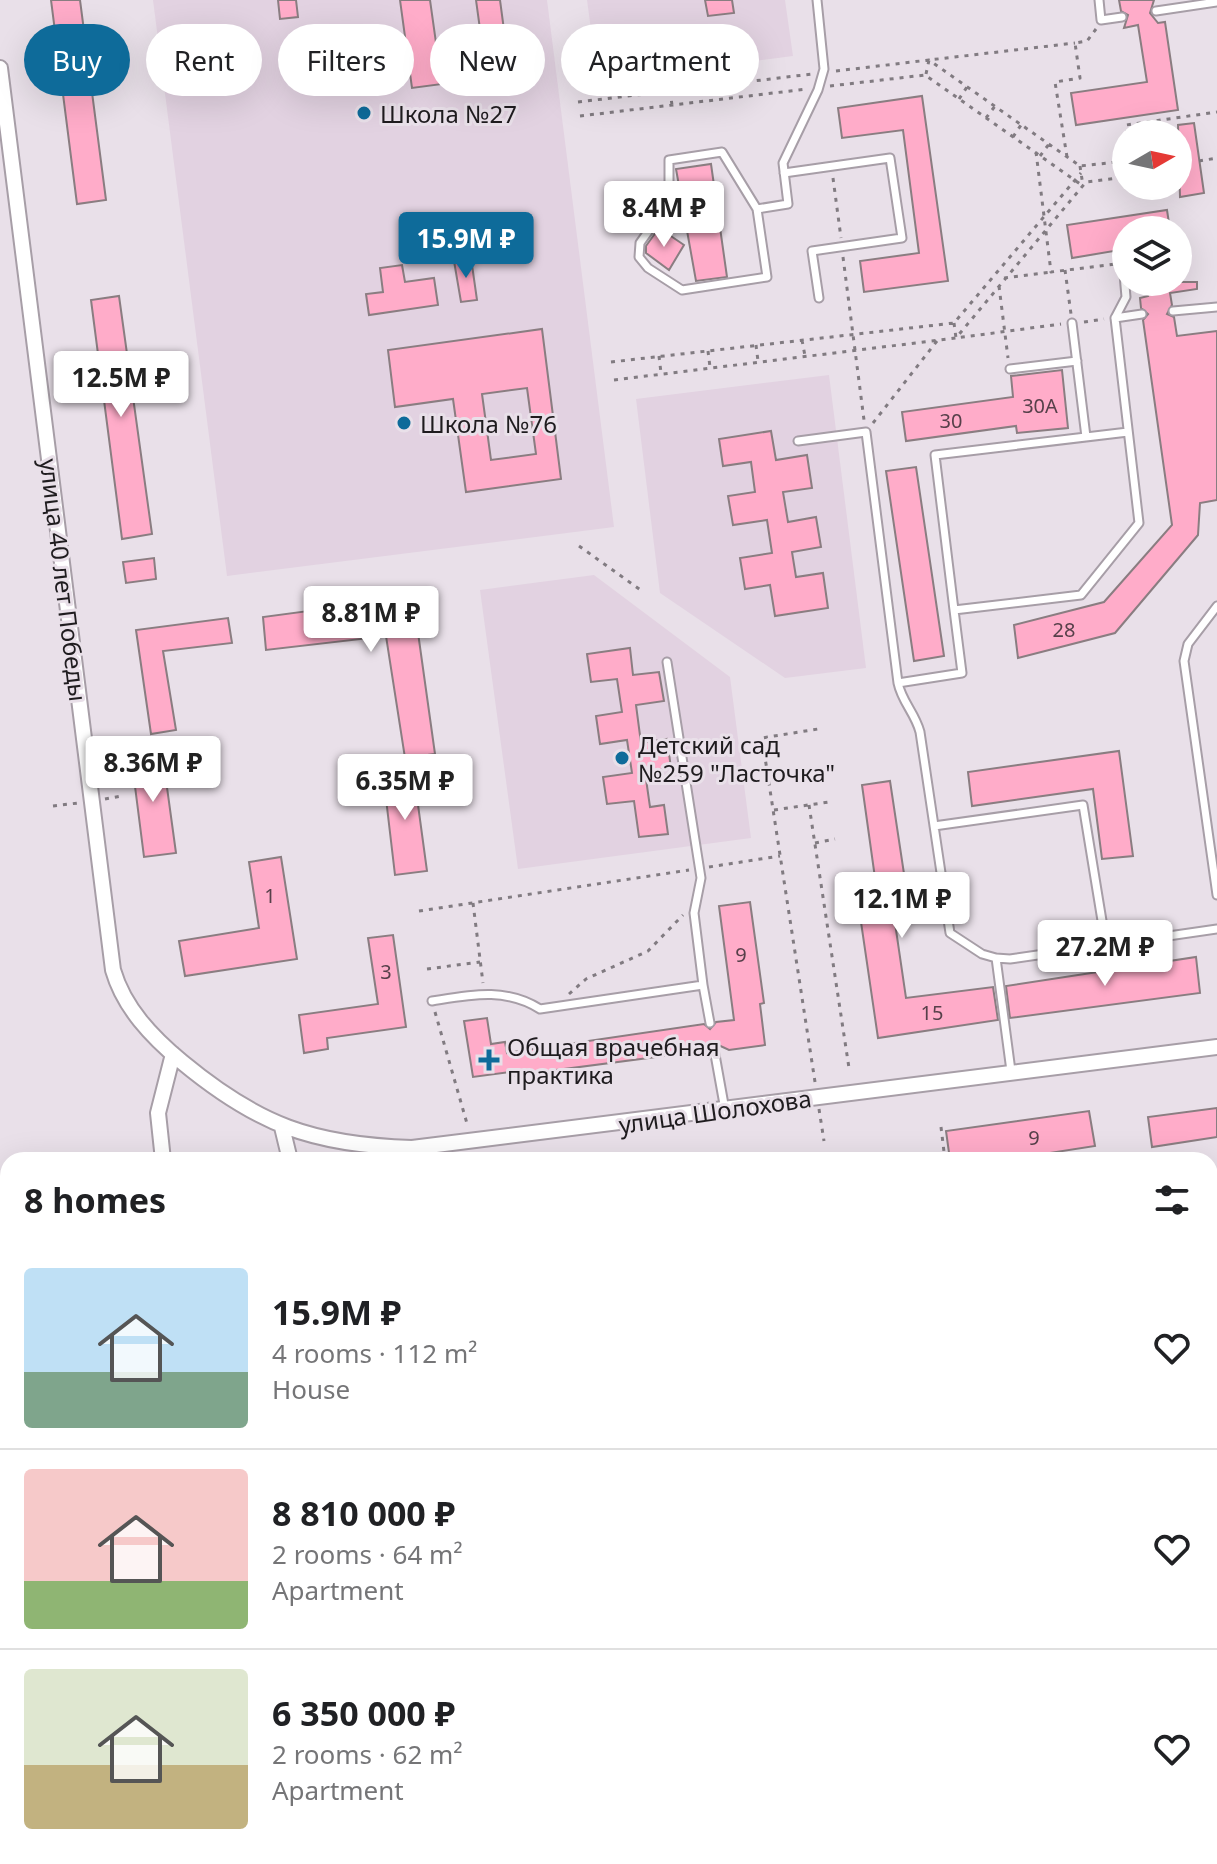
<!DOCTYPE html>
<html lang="en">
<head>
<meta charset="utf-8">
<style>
  :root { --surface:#fff; --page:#f6f6f6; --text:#202124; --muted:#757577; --line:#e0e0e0; --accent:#0e6b9a }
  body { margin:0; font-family:"Noto Sans",sans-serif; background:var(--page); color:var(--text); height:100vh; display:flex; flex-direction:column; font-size:30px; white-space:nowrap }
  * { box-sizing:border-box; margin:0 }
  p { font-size:26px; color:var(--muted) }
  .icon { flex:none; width:44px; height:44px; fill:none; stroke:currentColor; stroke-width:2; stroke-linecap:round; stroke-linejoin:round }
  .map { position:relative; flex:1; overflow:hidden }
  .side { position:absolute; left:0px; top:1152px; width:1218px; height:712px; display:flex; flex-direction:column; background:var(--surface); border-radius:24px 24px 0 0; box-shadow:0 8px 32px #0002 }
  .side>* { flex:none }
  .hud { position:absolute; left:24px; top:24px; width:800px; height:72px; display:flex; gap:16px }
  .needle { width:52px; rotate:81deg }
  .tools { position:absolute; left:1112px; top:120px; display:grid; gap:16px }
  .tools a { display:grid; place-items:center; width:80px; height:80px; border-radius:50%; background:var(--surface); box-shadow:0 8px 32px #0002; font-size:40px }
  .price { position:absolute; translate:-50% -68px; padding:0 18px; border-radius:8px; background:#fff; color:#222; font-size:26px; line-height:52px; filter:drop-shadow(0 2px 4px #0008) }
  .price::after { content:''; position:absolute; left:50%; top:48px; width:24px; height:18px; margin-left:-12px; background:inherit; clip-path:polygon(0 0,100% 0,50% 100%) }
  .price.active { background:var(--accent); color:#fff }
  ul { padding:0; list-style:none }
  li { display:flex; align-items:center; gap:24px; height:200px; padding:0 24px }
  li+li { border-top:2px solid var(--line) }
  li span { display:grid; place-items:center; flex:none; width:224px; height:160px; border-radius:8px; color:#555 }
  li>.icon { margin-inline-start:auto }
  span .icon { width:96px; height:96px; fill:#fffc; stroke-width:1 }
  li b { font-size:34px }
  h2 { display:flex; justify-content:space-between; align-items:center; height:96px; padding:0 24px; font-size:34px }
  .chip { padding:0 28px; border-radius:36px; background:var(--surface); box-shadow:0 8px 32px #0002; font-size:28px; line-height:72px }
  .chip.active { background:var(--accent); color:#fff }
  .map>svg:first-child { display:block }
  .built { fill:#e2d2e1 }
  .industrial { fill:url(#industrial-furrows) }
  .building { fill:#ffacc9; stroke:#8a7d81; stroke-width:2; fill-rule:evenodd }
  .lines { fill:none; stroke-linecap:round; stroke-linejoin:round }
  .lane-casing { stroke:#a79ea7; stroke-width:11 }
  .street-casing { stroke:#a79ea7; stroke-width:18 }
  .primary-casing { stroke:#a79ea7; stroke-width:24 }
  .path { stroke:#817b81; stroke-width:3; stroke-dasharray:4 6; stroke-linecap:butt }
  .lane { stroke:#fff; stroke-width:7 }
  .street { stroke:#fff; stroke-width:14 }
  .primary { stroke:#fff; stroke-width:20 }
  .poi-dot { fill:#0e6b9a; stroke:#e9e0e9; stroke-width:3 }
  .labels { text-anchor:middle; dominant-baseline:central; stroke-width:6; stroke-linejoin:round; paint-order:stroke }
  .number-label { font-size:20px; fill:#57404a }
  .poi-label { font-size:24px; fill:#1f1c1f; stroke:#e9e0e9; text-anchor:start }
  .street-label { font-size:24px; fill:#1f1c1f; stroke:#e9e0e9 }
</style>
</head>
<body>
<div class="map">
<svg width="1217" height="1864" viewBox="0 0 1217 1864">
  <defs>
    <pattern id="industrial-furrows" width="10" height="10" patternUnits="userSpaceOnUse" patternTransform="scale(2)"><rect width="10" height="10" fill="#e2d2e1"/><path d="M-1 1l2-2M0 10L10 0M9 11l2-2" fill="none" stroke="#c1b4c1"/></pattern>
  </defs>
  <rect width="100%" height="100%" fill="#e9e0e9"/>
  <path class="built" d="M153,0h394l67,527 -387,49z
    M587,0h198l8,56 -195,25z
    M829,375l37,293 -81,10 -125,-85 -24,-194z
    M594,575l136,102 21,161 -233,31 -38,-279z"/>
  <path class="industrial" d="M23,1856h84l9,8h-98z"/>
  <path class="building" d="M51,0h29l26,200 -29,4z
    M278,0h18l2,17 -18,2z
    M400,0h30l8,57 45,-6 -7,-51h24l10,75 -98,13z
    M705,0h27l2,13 -26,3z
    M1119,0h35l-4,13 8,10 7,-1 13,88 -102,15 -5,-32 76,-11 -9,-57 -14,3 4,-13 -7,-4z
    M922,96l26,185 -84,11 -4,-31 59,-8 -16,-123 -61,8 -4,-30z
    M1194,123l10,70 -24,4 -2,-72z
    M711,164l16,113 -31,4 -20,-112z
    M1167,210l3,20h-44v19l-54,9 -5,-33z
    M659,228l25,17 -15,25 -23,-17v-7z
    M471,258l6,42 -16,2 -7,-41z
    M402,265l3,17 29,-4 4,27 -69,10 -3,-21 17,-2 -3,-24z
    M1145,282h52v7l-27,4 2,12 -5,9 7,3 3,19 40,-5v169l-17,3 -2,32 -83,98 -97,25 -4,-33 90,-23 68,-77 -29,-205 5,-6 -7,-6 -1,-10 8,-2z
    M119,296l33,238 -30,5 -31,-239z
    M542,329l19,150 -95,13 -13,-93 -58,8 -7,-57zM527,388l9,66 -45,6 -9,-66z
    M1062,370l6,58 -51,5 -1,-7 -110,15 -4,-29 111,-15 -2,-21z
    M771,431l5,29 31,-5 5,33 -29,4 5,30 28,-5 5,30 -29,5 4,25 27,-4 5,35 -53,8 -5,-31 -25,4 -5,-31 32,-5 -5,-33 -34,5 -5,-29 27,-4 -4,-30 -28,4 -4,-27z
    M916,467l28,189 -30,5 -28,-190z
    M154,558l2,21 -30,4 -3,-21z
    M413,597l22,157 -30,4 -19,-122 -120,14 -3,-33z
    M228,618l4,25 -69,8 13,79 -25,4 -15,-104z
    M630,648l3,27 26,-3 5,29 -28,4 5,38 26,-4 4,29 -26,4 5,35 14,-2 4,29 -29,3 -5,-36 -27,3 -4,-27 29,-4 -5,-33 -27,4 -4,-28 26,-4 -5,-33 -26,3 -4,-28z
    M162,751l14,102 -32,4 -13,-102z
    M1119,751l14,105 -31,3 -9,-70 -121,17 -4,-34z
    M413,768l14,103 -32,4 -12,-102z
    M890,781l16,106 -16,2 16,109 87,-11 5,33 -120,18 -22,-150 20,-3 -14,-100z
    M281,857l16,102 -112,17 -6,-35 80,-13 -10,-66z
    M750,902l14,101 -4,1 5,41 -36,5 -15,-7 -12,8 -192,25v-4l-37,5 -9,-56 23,-3 4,26 14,-2 2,11 197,-29 6,5 6,-7 18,-2 -15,-114z
    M393,935l13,92 -79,11 1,11 -24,4 -5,-38 79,-11 -10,-66z
    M1196,957l4,36 -190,25 -4,-32z
    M1217,1108v29l-65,10 -4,-30z
    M1089,1111l6,35 -91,14h-54l-4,-29z"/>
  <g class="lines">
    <defs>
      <path id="lane" d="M1099,0l2,20 21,-3
        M1156,11l61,-9
        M784,173l106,-15 12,80 -90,13 7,47
        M757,209l-35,-57 -53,8v42l-29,41 -1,14 9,11 34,22 85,-13 -10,-68 31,-5 -5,-41 35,-73 6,-21 -7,-69
        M1173,311l44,-4
        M1115,318l11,-21 -3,-34
        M1072,323l14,114
        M1010,369l67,-8
        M798,441l68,-9 32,251
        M1217,606l-29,38 -4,17 33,234
        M954,610l-19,-155 193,-23
        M667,662l34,216 -7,35 9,72
        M934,826l149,-21 23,140
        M996,958l14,1 207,-30
        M432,1001c38,-6 73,-14 108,8l163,-24 7,38
        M714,1049l11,61
        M1011,1071l-15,-113 -14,-4 -32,-21 -30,-201c-5,-19 -18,-30 -22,-49l64,-10 -8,-63 127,-15 58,-72 -24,-205 27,-4"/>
      <path id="street" d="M0,68l113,902c11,38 39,67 69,92 76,63 131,83 230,86l805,-101
        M282,1127l8,33
        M163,1160l-5,-47 15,-59
        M0,1201l8,9
        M1210,1658l7,-2
        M775,1856l4,8
        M1076,1856v8
        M665,1864l22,-8"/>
      <path id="primary" d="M0,1592l8,12
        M178,1856l5,8"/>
    </defs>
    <use href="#lane" class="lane-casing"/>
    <use href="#street" class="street-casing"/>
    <use href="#primary" class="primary-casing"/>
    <path class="path" d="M836,71l93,-11 151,106 46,-5
      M926,74l3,-14 146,-17
      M830,86l95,-11 158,111
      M670,91l2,14
      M959,99l8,-12
      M578,102l234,-28
      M580,116l227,-27
      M986,118l9,-12
      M1127,134l-1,-9 91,-13
      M1013,137l8,-12
      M1036,152l15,120 64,-8
      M1040,156l9,-12
      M1067,157l-12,-75 25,-4 -5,-35 12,-2 9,-12
      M1199,161l18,-3
      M1080,166l3,20
      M833,178l8,60
      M843,257l21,163
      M1065,270l6,44
      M1004,278l47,-6
      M999,286l9,72
      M1084,322l20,-3
      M954,323l2,15 105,-14
      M802,340l3,16
      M756,345l2,16
      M708,351l2,16
      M659,356l2,17
      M611,362l343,-39 127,-150
      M614,380l342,-42 130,-156 40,-5
      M873,423l64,-82
      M579,546l63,45
      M105,799l16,-3
      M809,805l40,263
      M53,806l25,-3
      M774,810l55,-8
      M815,843l20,-4
      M709,867l71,-11
      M473,903l10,80
      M419,911l270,-41
      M427,969l53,-7
      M569,994l17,-15 62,-28 35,-36
      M435,1012l33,115
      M815,1082l-53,-344 56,-9
      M819,1109l5,32
      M941,1127l4,33"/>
    <use href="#lane" class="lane"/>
    <use href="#street" class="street"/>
    <use href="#primary" class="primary"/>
  </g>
  <g class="poi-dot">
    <circle cx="364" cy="113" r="8"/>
    <circle cx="404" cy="423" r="8"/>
    <circle cx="622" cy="758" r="8"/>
    <path d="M485 1048h8v8h8v8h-8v8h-8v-8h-8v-8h8z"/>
  </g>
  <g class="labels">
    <g class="number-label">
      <text x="1040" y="405">30А</text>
      <text x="951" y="420">30</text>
      <text x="1064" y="629">28</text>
      <text x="270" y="895">1</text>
      <text x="741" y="954">9</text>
      <text x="386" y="971">3</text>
      <text x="932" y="1012">15</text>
      <text x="1034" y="1137">9</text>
    </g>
    <g class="poi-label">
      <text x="380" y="113">Школа №27</text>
      <text x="420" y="423">Школа №76</text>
      <text x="638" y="744">Детский сад<tspan x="638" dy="28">№259 "Ласточка"</tspan></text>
      <text x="507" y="1046">Общая врачебная<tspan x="507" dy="28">практика</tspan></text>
    </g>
    <g class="street-label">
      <text transform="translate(64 580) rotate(83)">улица 40 лет Победы</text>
      <text transform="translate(715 1111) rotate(-8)">улица Шолохова</text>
    </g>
  </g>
</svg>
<div class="tools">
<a><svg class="needle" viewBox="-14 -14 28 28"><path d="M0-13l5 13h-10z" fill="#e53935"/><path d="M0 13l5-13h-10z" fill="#757577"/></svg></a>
<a><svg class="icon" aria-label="layers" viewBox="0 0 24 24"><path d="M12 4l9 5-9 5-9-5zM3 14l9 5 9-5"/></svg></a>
</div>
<b class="price" style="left:664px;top:249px">8.4M ₽</b>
<b class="price active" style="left:466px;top:280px">15.9M ₽</b>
<b class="price" style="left:121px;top:419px">12.5M ₽</b>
<b class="price" style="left:371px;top:654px">8.81M ₽</b>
<b class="price" style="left:153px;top:804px">8.36M ₽</b>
<b class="price" style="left:405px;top:822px">6.35M ₽</b>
<b class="price" style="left:902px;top:940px">12.1M ₽</b>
<b class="price" style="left:1105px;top:988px">27.2M ₽</b>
<div class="hud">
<a class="chip active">Buy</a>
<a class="chip">Rent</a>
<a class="chip">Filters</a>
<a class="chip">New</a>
<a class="chip">Apartment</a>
</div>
<section class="side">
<h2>8 homes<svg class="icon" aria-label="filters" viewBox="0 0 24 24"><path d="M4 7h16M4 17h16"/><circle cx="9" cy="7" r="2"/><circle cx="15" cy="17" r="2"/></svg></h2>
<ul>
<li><span style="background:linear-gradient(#bfe0f5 65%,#7fa58c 0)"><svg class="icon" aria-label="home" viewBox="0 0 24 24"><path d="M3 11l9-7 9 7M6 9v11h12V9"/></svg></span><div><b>15.9M ₽</b><p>4 rooms · 112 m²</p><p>House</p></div><svg class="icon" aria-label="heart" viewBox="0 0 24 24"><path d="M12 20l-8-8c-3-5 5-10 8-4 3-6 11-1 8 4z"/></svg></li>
<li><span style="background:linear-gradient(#f6c9c9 70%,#8fb573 0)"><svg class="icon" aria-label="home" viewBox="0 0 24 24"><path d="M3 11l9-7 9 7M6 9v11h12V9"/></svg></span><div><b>8 810 000 ₽</b><p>2 rooms · 64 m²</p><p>Apartment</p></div><svg class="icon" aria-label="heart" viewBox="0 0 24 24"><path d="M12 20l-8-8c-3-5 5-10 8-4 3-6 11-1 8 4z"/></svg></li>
<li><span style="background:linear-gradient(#dfe7d0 60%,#c2b280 0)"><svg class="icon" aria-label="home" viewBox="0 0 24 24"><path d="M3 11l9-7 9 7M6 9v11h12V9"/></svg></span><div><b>6 350 000 ₽</b><p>2 rooms · 62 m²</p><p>Apartment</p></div><svg class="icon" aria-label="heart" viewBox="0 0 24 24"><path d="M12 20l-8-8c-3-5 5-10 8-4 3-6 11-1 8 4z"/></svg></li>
</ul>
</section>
</div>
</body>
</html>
